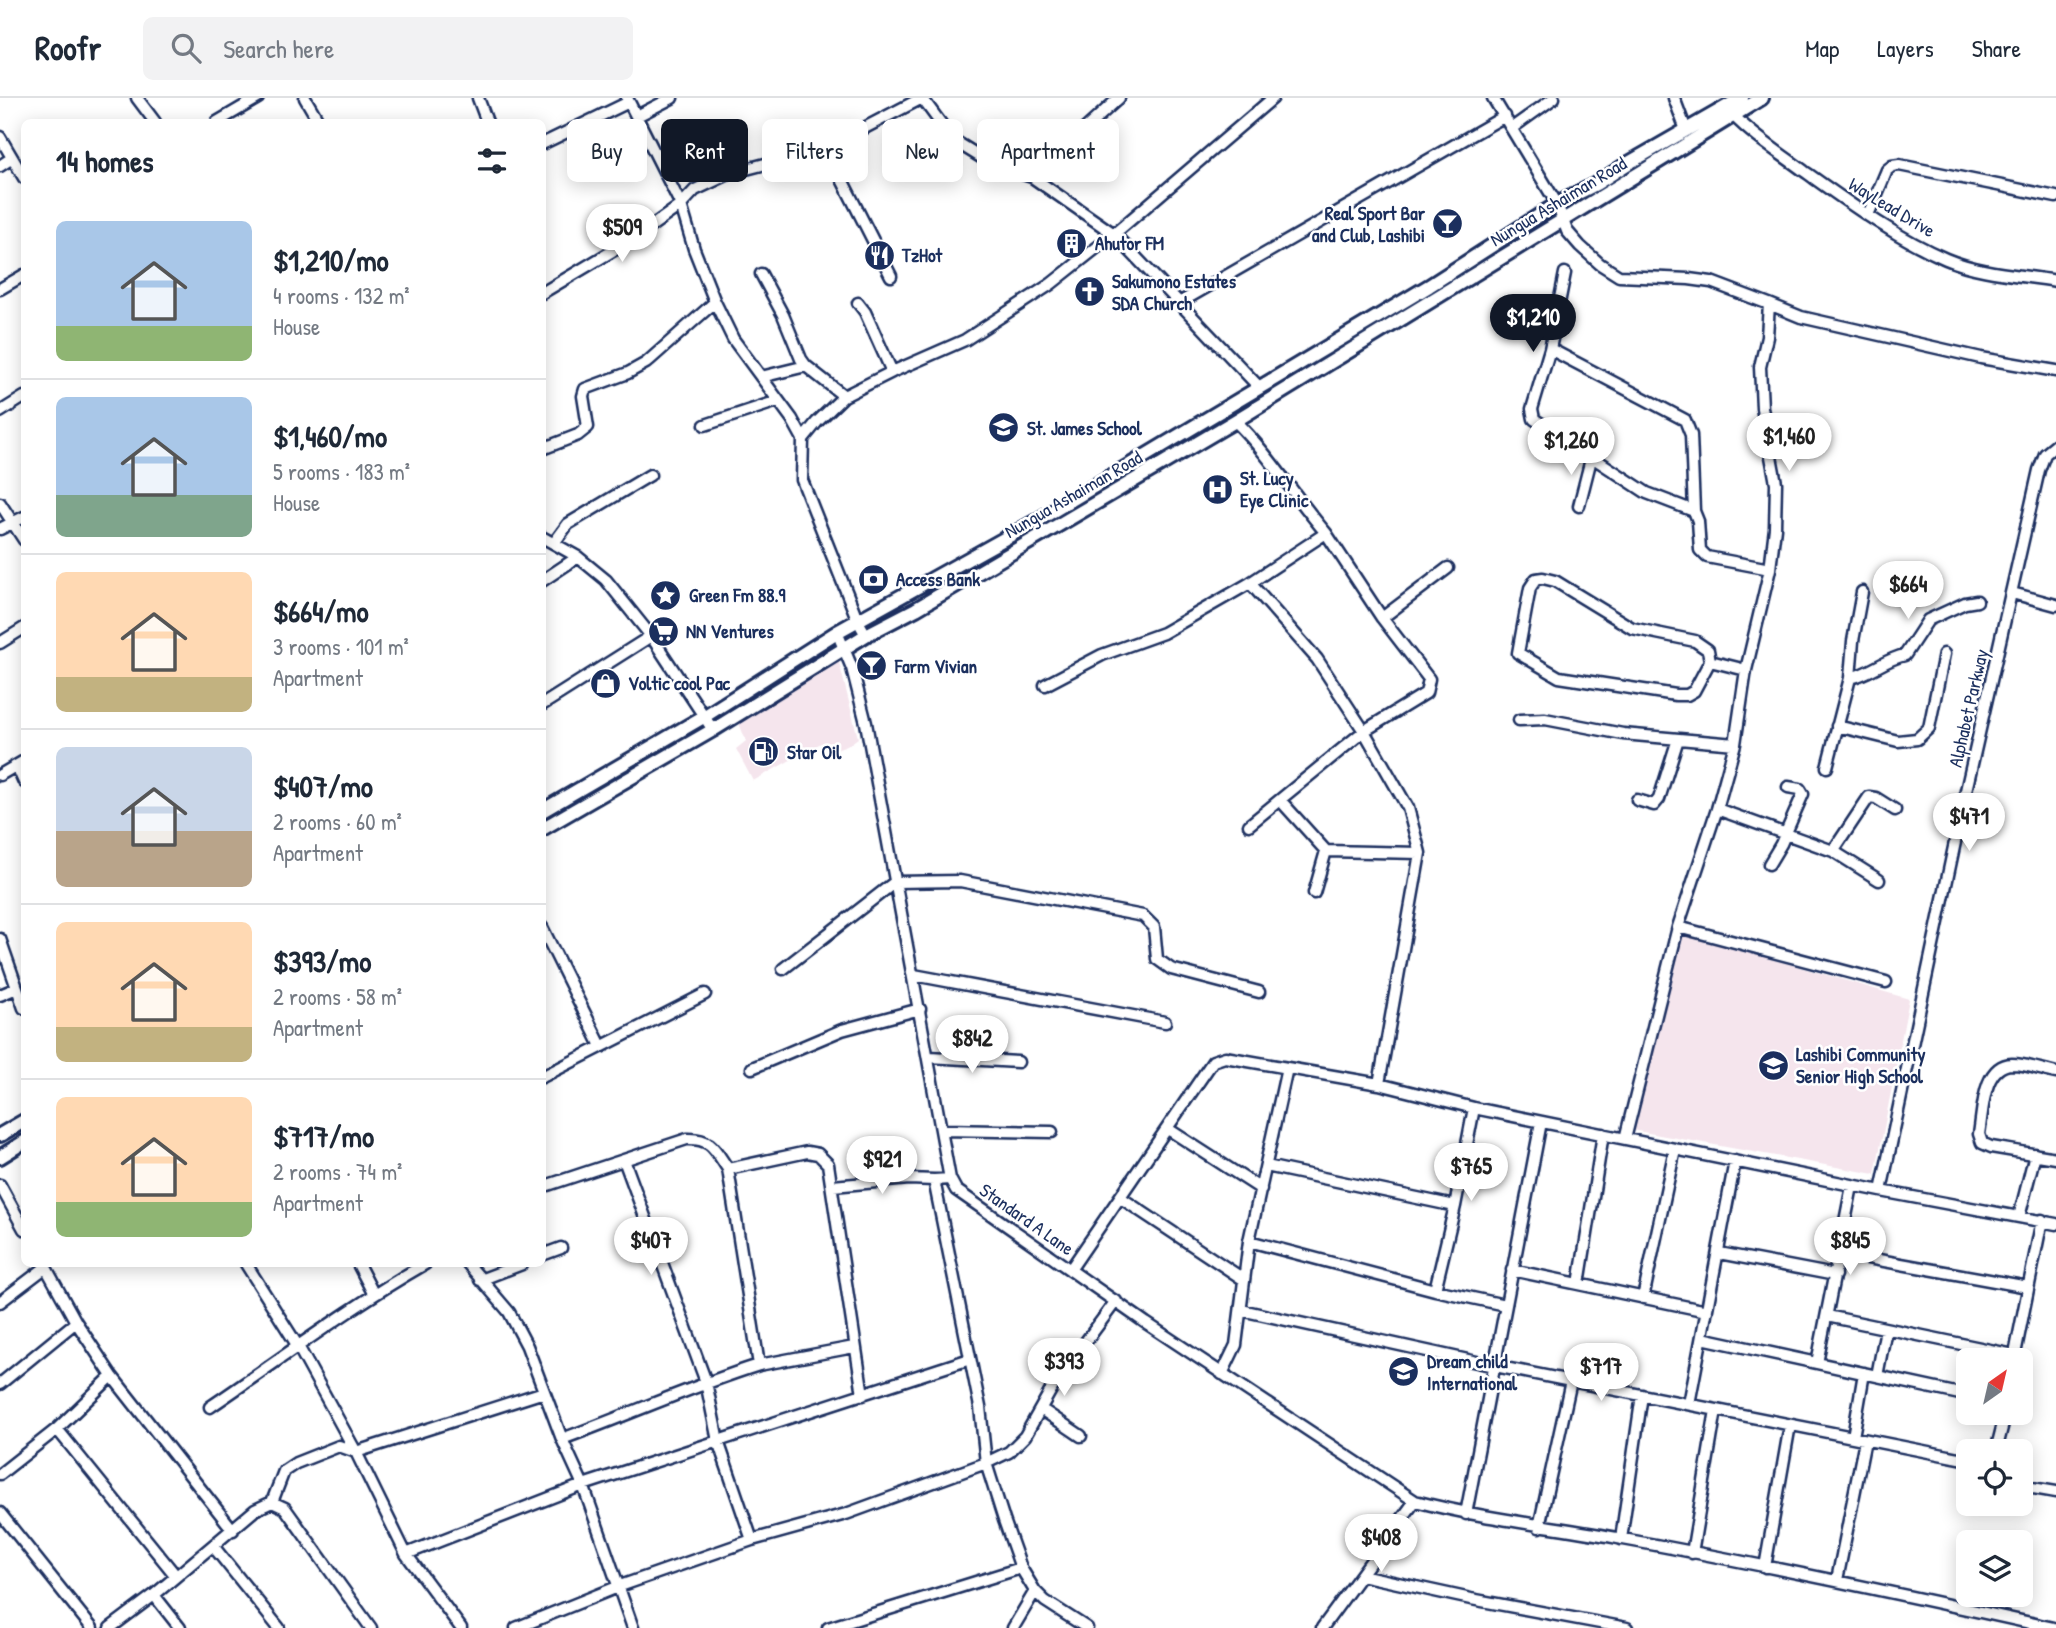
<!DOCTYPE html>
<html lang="en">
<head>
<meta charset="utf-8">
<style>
  :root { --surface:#fff; --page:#f2f2f3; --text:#1f2937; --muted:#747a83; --line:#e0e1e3; --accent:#111827 }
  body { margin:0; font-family:"Patrick Hand",sans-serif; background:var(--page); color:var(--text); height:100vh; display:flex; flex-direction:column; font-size:26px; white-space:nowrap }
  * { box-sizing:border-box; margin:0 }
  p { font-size:23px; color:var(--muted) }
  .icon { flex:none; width:38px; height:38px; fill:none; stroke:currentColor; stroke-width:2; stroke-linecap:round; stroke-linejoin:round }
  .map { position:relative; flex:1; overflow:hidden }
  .details { position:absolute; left:21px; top:21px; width:525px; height:1148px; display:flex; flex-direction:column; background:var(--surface); border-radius:10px; box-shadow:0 4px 18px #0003 }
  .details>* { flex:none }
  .hud { position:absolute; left:567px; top:21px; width:665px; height:63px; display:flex; gap:14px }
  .needle { width:46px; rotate:34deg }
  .buttons { position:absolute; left:1956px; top:1250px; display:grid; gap:14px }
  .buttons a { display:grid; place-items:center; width:77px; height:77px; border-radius:10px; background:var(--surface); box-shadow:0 4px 18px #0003; font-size:35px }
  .price { position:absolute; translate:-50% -60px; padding:0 16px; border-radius:24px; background:#fff; color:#222; font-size:23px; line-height:46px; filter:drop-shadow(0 2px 4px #0008) }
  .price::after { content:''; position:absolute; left:50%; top:42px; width:21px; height:16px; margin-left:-10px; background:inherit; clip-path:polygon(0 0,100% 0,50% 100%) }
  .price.on { background:var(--accent); color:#fff }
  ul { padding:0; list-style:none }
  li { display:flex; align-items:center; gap:21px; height:175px; padding:0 35px }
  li+li { border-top:2px solid var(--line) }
  li span { display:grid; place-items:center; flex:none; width:196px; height:140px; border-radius:10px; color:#555 }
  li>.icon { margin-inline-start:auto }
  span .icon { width:84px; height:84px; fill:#fffc; stroke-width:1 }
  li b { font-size:30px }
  h2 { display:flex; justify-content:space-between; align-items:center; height:84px; padding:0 35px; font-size:30px }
  .chip { padding:0 24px; border-radius:10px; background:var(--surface); box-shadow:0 4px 18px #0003; font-size:24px; line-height:63px }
  .chip.on { background:var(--accent); color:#fff }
  header { display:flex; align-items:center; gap:42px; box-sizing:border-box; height:98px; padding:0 35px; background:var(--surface); border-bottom:2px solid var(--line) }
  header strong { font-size:33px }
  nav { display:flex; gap:38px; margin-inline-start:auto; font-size:24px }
  .search { width:490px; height:63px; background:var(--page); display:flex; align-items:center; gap:18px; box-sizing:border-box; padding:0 24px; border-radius:10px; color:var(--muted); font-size:26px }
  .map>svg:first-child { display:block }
  .built { fill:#f5e5ed }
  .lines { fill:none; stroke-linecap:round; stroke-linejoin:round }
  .minor-casing { stroke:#1b2f5e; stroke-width:15 }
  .major-casing { stroke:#1b2f5e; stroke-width:18 }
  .minor { stroke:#fff; stroke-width:10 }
  .major { stroke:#fff; stroke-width:12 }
  .labels { text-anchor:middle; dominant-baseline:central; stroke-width:5; stroke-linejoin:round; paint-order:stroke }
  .street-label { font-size:19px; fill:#1b2f5e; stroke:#fff }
  .poi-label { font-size:19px; font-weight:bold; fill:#1b2f5e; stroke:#fff; text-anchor:start }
</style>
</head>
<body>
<header>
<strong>Roofr</strong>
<div class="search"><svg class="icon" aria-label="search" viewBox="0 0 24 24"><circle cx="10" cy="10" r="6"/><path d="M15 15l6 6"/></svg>Search here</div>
<nav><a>Map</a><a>Layers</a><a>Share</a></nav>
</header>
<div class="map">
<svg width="2056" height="1530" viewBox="0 0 2056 1530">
  <rect width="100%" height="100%" fill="#fff"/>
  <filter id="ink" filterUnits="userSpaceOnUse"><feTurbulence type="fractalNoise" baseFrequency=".0143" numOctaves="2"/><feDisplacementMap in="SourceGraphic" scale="14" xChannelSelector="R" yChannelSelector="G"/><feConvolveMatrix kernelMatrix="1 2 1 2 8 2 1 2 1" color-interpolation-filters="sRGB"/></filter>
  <g filter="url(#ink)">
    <path class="built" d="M838,560l20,80 -11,8 -19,7 -7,-10 -68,38 -17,-32 10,-8 -9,-23z
      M1683,835l226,66 -34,175 -243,-44z"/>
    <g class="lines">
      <defs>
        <path id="minor" d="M137,0l18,24
          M305,0l14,24
          M478,0l9,24
          M627,0l54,107 13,44 21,53 18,37 59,80 11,20
          M922,0l31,42 39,24 40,13 82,57 145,153
          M1493,0l64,106 10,27 13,15 20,18 19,12 70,3 22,3 58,22
          M1674,0l12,32
          M1733,17c21,22 47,38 71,56 45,32 91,66 142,88 33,14 74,16 110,22
          M637,18l35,-18
          M217,24l41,-24
          M1512,30l42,-30
          M0,39l24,41
          M542,46l87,-42
          M826,50l65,128
          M0,68l12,-8
          M1032,79l87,-79
          M1868,117l19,-45 5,-4 7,-1 157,32
          M1565,175l-15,76 -18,60 2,10 113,74 47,18 4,10 2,29 7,7 63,12
          M761,176l22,41 18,44 5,7 38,30
          M0,191l24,-14
          M542,195l94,-56 45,-32 14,-15 36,-17 95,-25 96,-50
          M858,205l7,9 27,60
          M1179,205l326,-187
          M1550,251l135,71 6,15 3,76
          M761,279l45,-11
          M0,314l24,-15
          M1235,323c34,33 60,76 91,112l-76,50 67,76 47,72 44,77 12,45 -41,231
          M705,327l73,-24
          M542,351l36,-14 10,-8 -5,-31 2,-7 43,-16 18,-10 69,-61
          M0,405l24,37
          M1579,408l13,-51
          M0,431l24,-12
          M542,439l36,20 28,23 45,56 62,94
          M554,445l14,-19 82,-49
          M1543,480l12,3 77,47 63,13 13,9 2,11 -16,30 -7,4h-11l-117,-18 -41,-24 12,-65 6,-9z
          M542,483l36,-24
          M2012,495l44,12
          M1382,520l66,-50
          M837,534l15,36 14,55 84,456 6,11 190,133 269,178c69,18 138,25 208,38 144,26 287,57 430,89
          M866,537l-8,-14 -56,-141 1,-41 14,-17 27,-26 48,-24 73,-32 86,-56 63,-50 159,-136
          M0,545l24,-15
          M1710,563l36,9
          M1850,580c20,-4 35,-19 55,-23l23,-35 37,-17 12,-2
          M1045,587l57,-30 61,-22 87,-50
          M542,607l109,-69
          M1519,622l26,-1 78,15 112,10
          M1837,628l61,15 19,-2 12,-11 15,-74
          M17,668l7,16
          M1827,669l23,-89 3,-37 9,-49
          M0,677l24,-14
          M1280,702l46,51 -12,42
          M1637,702l17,5 5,-6 19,-60
          M1717,711l116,42 46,29
          M1249,727l115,-94 62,-38 3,-14 -47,-61 -56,-85
          M1326,753l94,2
          M1833,753l36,-54 7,1 19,12
          M1769,766l12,-20 22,-50 -3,-5 -12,-2
          M542,829l59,119
          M1678,829l208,55
          M0,841l24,69
          M783,871l112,-87 65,-1 183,35 11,11 3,32 14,10 88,23
          M914,877l251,47
          M0,897l17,-7
          M929,959l89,5
          M752,970l90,-38 78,-21
          M2056,975c-14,-3 -30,-9 -44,-9 -30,1 -29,49 -33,70l3,9 9,4 65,11
          M542,979l163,-83
          M1168,1031l93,60
          M943,1032l109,2
          M1625,1041l53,-212 39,-118 18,-65 11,-74 24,-101 5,-41 1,-45 -14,-75 -2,-41 7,-30 2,-33 32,13 180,41 75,13
          M624,1062l82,222 12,59 34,99
          M1266,1068l189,40
          M728,1071l79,-17 11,2 10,10 35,231
          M950,1081l-16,1 46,227 6,56 18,57 17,48 14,23 10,10 42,27
          M0,1087l24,44
          M833,1088l76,-7 25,1
          M542,1089l145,-48c25,-1 28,11 41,30l31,196c-67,21 -131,50 -197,74
          M1881,1093l84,-396 74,-325 6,-16 11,-9
          M1121,1100l122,81
          M2019,1119l16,-63
          M1249,1143l186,49 70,15
          M1719,1155l116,22
          M1840,1155l188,34
          M542,1157l19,-7
          M44,1166l32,58 36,54 121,154
          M246,1166l53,84 57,104 50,102 55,74
          M358,1166l15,29
          M468,1166l41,48 18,34 35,93 21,46 50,143
          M1070,1172l143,-209 12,-4 154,27 95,24 407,83 175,33
          M1512,1172l195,41
          M480,1182l42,-16
          M1579,1186l24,-150
          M1435,1192l20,-84 19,-98
          M1643,1200l32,-149
          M0,1204l46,-35
          M1241,1212l254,56 474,94
          M1827,1218l187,39
          M1702,1240l267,58
          M2014,1261l28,-139
          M1817,1265l35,-177
          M759,1267l95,-18
          M1222,1276l14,-29 13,-104 38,-173
          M1877,1278l9,-47
          M0,1286l76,-62
          M1689,1306l46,-243
          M210,1309c71,-48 140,-100 215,-143
          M1041,1311l40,27
          M57,1331l119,147
          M1853,1339l11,-64
          M1996,1353l10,-39
          M0,1376l57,-45 55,-53
          M2021,1388l35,6
          M272,1404l12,-31 12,-8 43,-17 17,6 188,-60
          M0,1415l92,115
          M1466,1416l75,-392
          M1539,1429l32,-146
          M1621,1441l21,-144
          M213,1448l66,82
          M1692,1455l24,-143
          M406,1456l177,-69 387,-126
          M1765,1469l25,-142
          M1361,1477l110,24 156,29
          M1837,1482l28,-140
          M154,1497l26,33
          M110,1530l44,-33 101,-85 17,-8 13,6 86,120
          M516,1530l104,-42 132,-46 94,-26 140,-51 23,-11 16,-16 30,-53 61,-82
          M828,1530l193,-60
          M1013,1530l22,-37
          M1322,1530l93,-127"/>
        <path id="major" d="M542,713l163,-95 132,-84 201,-112 391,-234 128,-82 39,-20 31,-20 115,-66
          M542,731l171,-99 153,-95 50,-26 319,-188 527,-323
          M0,1037l24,-14
          M0,1059l24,-15"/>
      </defs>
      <use href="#minor" class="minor-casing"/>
      <use href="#major" class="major-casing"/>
      <use href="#minor" class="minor"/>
      <use href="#major" class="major"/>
    </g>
  </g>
  <defs>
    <symbol id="bar-disc" viewBox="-11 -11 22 22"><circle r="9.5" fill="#1b2f5e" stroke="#fff"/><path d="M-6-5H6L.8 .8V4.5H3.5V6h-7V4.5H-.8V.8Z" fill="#fff"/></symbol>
    <symbol id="building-disc" viewBox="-11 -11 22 22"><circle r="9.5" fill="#1b2f5e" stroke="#fff"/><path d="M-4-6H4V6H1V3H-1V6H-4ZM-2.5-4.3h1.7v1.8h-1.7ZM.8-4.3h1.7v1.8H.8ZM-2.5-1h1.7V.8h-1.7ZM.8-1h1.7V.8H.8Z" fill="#fff"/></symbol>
    <symbol id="restaurant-disc" viewBox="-11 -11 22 22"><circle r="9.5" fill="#1b2f5e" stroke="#fff"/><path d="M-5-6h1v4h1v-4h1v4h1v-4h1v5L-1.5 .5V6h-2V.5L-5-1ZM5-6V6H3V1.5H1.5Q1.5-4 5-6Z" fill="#fff"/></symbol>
    <symbol id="church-disc" viewBox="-11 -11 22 22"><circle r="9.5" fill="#1b2f5e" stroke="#fff"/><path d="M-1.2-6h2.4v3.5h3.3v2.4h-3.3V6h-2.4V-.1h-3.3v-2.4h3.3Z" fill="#fff"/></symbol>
    <symbol id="school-disc" viewBox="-11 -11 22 22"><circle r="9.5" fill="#1b2f5e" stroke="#fff"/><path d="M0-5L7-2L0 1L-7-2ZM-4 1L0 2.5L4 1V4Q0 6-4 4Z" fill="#fff"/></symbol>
    <symbol id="hospital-disc" viewBox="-11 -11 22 22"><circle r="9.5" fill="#1b2f5e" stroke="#fff"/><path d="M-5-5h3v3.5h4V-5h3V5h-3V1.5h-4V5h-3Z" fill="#fff"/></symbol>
    <symbol id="bank-disc" viewBox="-11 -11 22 22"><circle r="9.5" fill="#1b2f5e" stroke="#fff"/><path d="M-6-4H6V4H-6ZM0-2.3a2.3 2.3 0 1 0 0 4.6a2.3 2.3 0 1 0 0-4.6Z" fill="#fff"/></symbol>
    <symbol id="sight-disc" viewBox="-11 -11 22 22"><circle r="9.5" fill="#1b2f5e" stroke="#fff"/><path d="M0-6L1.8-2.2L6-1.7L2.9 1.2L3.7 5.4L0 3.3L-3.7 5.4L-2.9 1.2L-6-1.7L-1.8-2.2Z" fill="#fff"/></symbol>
    <symbol id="supermarket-disc" viewBox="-11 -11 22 22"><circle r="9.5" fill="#1b2f5e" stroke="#fff"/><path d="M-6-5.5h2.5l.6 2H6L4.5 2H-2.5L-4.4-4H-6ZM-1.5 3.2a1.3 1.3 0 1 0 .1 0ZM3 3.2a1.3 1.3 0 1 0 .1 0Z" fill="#fff"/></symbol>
    <symbol id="shop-disc" viewBox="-11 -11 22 22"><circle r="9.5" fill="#1b2f5e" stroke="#fff"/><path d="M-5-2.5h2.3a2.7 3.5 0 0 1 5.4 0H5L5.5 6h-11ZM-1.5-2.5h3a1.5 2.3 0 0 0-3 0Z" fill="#fff"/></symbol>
    <symbol id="fuel-disc" viewBox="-11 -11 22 22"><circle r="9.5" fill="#1b2f5e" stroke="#fff"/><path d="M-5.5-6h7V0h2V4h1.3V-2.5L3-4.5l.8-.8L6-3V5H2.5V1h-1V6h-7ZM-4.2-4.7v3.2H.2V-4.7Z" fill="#fff"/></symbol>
  </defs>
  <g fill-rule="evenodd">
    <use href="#bar-disc" x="1430" y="108" width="35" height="35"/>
    <use href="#building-disc" x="1054" y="128" width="35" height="35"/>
    <use href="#restaurant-disc" x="862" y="140" width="35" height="35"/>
    <use href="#church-disc" x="1072" y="176" width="35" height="35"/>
    <use href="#school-disc" x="986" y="312" width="35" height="35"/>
    <use href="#hospital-disc" x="1200" y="374" width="35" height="35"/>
    <use href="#bank-disc" x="856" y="464" width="35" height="35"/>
    <use href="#sight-disc" x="648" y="480" width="35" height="35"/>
    <use href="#supermarket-disc" x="646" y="516" width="35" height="35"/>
    <use href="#bar-disc" x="854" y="550" width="35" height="35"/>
    <use href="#shop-disc" x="588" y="568" width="35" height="35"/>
    <use href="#fuel-disc" x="746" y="636" width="35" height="35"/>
    <use href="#school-disc" x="1756" y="950" width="35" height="35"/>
    <use href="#school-disc" x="1386" y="1256" width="35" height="35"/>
  </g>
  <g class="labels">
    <g class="street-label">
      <text transform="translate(1558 103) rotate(-31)">Nungua Ashaiman Road</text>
      <text transform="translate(1892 109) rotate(31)">WayLead Drive</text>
      <text transform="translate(1073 396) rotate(-30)">Nungua Ashaiman Road</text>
      <text transform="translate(1968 610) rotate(-77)">Alphabet Parkway</text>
      <text transform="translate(1027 1121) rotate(35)">Standard A Lane</text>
    </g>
    <g class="poi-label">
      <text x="1425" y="115" text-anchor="end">Real Sport Bar<tspan x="1425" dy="22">and Club, Lashibi</tspan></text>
      <text x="1095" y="145">Ahutor FM</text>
      <text x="902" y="157">TzHot</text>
      <text x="1112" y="183">Sakumono Estates<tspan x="1112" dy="22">SDA Church</tspan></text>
      <text x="1027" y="330">St. James School</text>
      <text x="1240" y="380">St. Lucy<tspan x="1240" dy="22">Eye Clinic</tspan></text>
      <text x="896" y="481">Access Bank</text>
      <text x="689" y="497">Green Fm 88.9</text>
      <text x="686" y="533">NN Ventures</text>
      <text x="895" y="568">Farm Vivian</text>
      <text x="628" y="585">Voltic cool Pac</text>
      <text x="787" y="654">Star Oil</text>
      <text x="1796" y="956">Lashibi Community<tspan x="1796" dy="22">Senior High School</tspan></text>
      <text x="1427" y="1263">Dream child<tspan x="1427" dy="22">International</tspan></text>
    </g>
  </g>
</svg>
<div class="buttons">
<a><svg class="needle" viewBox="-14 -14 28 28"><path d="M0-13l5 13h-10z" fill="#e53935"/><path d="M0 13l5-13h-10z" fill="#747a83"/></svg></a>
<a><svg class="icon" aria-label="locate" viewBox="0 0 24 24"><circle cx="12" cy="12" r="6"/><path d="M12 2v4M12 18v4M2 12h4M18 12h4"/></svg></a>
<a><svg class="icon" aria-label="layers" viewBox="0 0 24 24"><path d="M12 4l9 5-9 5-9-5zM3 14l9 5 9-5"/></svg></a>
</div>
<b class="price" style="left:622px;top:166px">$509</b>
<b class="price on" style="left:1533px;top:256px">$1,210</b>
<b class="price" style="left:1789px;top:375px">$1,460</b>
<b class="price" style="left:1571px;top:379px">$1,260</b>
<b class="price" style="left:1908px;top:523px">$664</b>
<b class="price" style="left:1969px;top:755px">$471</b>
<b class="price" style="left:972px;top:977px">$842</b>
<b class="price" style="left:882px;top:1098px">$921</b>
<b class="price" style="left:1471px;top:1105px">$765</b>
<b class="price" style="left:651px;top:1179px">$407</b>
<b class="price" style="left:1850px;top:1179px">$845</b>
<b class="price" style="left:1064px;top:1300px">$393</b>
<b class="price" style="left:1601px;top:1305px">$717</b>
<b class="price" style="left:1381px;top:1476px">$408</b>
<div class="hud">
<a class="chip">Buy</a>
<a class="chip on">Rent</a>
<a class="chip">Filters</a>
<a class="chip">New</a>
<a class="chip">Apartment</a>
</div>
<section class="details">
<h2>14 homes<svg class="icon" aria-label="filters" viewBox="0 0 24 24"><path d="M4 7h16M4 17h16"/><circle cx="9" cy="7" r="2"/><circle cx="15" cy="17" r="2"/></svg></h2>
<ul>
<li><span style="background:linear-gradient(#a9c7e8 75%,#8fb573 0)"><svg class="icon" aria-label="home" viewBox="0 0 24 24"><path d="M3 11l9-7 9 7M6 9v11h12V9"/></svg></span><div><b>$1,210/mo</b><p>4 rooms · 132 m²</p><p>House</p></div></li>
<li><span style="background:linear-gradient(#a9c7e8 70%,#7fa58c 0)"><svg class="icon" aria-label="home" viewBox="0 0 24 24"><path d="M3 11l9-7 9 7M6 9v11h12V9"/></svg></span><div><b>$1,460/mo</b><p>5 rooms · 183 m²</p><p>House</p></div></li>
<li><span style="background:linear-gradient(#ffd9b3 75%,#c2b280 0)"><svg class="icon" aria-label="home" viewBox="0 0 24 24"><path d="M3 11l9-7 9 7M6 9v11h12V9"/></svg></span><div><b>$664/mo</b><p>3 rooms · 101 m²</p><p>Apartment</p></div></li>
<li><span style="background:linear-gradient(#c9d6e8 60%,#b9a48a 0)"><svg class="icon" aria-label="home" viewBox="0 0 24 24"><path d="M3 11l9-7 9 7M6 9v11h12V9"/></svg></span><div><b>$407/mo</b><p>2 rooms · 60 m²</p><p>Apartment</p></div></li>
<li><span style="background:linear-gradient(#ffd9b3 75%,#c2b280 0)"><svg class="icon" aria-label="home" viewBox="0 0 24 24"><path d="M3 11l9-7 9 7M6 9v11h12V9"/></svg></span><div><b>$393/mo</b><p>2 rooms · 58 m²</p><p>Apartment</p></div></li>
<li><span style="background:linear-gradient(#ffd9b3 75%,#8fb573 0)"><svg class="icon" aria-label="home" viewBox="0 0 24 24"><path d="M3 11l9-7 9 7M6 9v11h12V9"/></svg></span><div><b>$717/mo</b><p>2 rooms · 74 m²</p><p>Apartment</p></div></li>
</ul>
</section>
</div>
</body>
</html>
